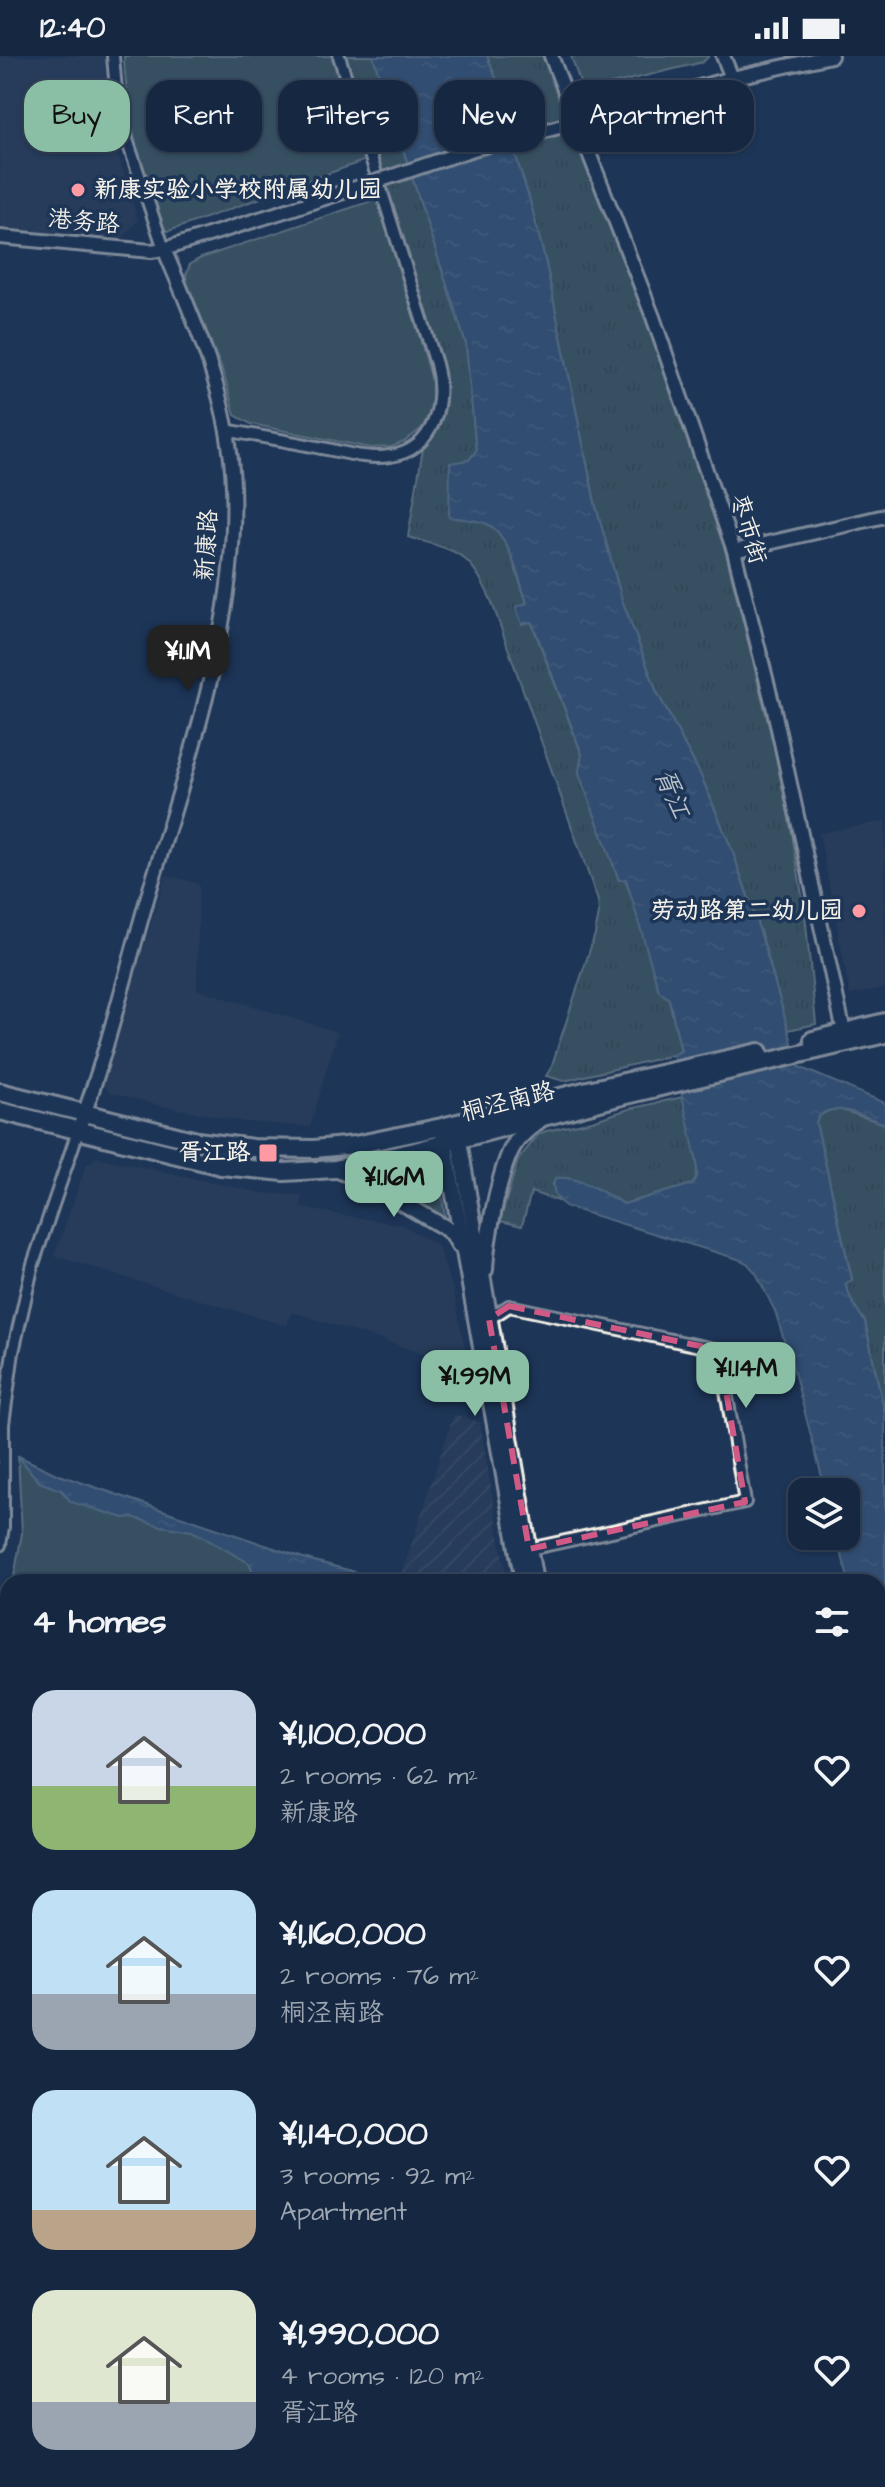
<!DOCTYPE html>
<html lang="en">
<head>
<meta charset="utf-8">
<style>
  :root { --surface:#162841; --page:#23344c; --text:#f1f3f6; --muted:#9ea6b1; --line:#35445a; --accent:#8abfa5 }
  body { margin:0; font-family:"Architects Daughter","LXGW WenKai TC",sans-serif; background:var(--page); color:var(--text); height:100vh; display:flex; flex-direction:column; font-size:30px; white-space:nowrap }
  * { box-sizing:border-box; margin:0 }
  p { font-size:26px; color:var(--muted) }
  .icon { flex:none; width:44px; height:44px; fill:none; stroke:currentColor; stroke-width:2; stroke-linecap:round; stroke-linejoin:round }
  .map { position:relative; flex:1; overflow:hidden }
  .side { position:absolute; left:0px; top:1518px; width:886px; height:914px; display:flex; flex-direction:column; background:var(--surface); border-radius:24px 24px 0 0; box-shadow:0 2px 6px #0004,0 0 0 2px var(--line) }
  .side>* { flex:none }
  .banner { position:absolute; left:24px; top:24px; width:838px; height:72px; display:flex; gap:16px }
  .controls { position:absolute; left:788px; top:1422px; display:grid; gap:16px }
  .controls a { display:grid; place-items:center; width:72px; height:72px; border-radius:16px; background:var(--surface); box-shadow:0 2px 6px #0004,0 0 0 2px var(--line); font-size:40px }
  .price { position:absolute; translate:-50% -68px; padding:0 18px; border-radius:16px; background:var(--accent); color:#111; font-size:26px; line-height:52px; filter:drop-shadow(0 2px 4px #0008) }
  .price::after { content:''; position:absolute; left:50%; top:48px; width:24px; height:18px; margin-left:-12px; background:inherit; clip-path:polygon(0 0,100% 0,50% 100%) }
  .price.selected { background:#222; color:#fff }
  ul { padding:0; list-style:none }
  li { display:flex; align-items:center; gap:24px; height:200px; padding:0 32px }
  li span { display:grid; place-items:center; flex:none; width:224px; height:160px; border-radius:24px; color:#555 }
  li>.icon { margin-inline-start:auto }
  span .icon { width:96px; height:96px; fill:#fffc; stroke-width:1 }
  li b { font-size:34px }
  h2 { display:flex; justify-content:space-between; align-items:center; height:96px; padding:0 32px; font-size:34px }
  .chip { padding:0 28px; border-radius:24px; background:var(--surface); box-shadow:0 2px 6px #0004,0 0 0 2px var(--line); font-size:28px; line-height:72px }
  .chip.selected { background:var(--accent); color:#111 }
  .status { display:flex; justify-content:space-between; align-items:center; height:56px; padding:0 40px; background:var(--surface); direction:ltr }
  .status svg { height:22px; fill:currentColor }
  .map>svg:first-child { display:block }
  .built { fill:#32445d }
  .industrial { fill:url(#industrial-furrows) }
  .grass { fill:#547270; stroke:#a4b2ac; stroke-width:2 }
  .park { fill:url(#park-tufts); stroke:#a4b2ac; stroke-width:2 }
  .water { fill:url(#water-ripples); stroke:#8da1b3; stroke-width:2 }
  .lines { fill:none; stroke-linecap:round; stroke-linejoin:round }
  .minor-casing { stroke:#f4f1e8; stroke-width:16 }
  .tertiary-casing { stroke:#f4f1e8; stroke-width:18 }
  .secondary-casing { stroke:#f4f1e8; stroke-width:20 }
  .primary-casing { stroke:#f4f1e8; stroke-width:22 }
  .minor { stroke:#1d3557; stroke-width:10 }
  .tertiary { stroke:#1d3557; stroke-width:12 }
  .secondary { stroke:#1d3557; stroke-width:14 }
  .primary { stroke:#1d3557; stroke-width:16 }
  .tertiary-bridge-casing { stroke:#f4f1e8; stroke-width:18; stroke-linecap:butt }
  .tertiary-bridge { stroke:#1d3557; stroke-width:12 }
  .marked { fill:none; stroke:#d15985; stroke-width:6; stroke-dasharray:16 10; stroke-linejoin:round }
  .poi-dot { fill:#ff9aa2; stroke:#1d3557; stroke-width:3 }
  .labels { text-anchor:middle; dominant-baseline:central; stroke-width:7; stroke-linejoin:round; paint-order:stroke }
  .poi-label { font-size:24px; font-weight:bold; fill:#f4f1e8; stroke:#1d3557; text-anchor:end }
  .street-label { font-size:24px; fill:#f4f1e8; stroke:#1d3557 }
  .water-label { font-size:26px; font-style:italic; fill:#b8c2c9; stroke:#1d3557 }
</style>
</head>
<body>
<div class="status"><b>12:40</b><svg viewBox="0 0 49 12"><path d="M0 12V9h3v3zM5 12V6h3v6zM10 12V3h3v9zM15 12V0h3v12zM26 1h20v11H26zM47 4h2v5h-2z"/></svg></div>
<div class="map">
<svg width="885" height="2431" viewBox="0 0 885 2431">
  <defs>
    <pattern id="industrial-furrows" width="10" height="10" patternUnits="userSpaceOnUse" patternTransform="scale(2)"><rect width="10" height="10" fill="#32445d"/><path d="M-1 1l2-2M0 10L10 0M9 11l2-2" fill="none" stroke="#505f74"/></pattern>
    <pattern id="park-tufts" width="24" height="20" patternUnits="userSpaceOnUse" patternTransform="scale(2)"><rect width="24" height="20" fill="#547270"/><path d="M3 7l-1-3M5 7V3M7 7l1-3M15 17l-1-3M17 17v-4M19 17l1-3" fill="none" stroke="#4e5b59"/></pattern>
    <pattern id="water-ripples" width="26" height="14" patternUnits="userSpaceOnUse" patternTransform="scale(2)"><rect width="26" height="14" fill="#486c90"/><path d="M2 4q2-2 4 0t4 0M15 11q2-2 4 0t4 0" fill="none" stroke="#6381a0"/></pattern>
  </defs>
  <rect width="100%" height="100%" fill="#1d3557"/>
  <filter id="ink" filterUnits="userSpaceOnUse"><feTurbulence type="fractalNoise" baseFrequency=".0125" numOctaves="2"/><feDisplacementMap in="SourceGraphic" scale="16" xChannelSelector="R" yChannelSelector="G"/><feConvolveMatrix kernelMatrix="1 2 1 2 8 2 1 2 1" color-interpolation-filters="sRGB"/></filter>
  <g filter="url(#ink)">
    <path class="built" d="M0,0h105l3,55 12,50 18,59 -16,19 -122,-9z
      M885,765v167l-35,7 -31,-162z
      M166,819l33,9 -2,105 141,43 -28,95 -65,-5 -88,-17 -48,-13 -7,-11z
      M97,1101l151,33 21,4 33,1 -1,13 102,17 35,21 16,48 14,68 -14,1 -162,-51 -5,14 -233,-70 32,-91z
      M0,1988l8,2v209l-8,-2z
      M878,2132l7,1v51l-7,34z
      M325,2424h121l-1,7h-122z"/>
    <path class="industrial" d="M454,1358l26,8 27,160h-90l-17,-3z
      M878,1648l7,3v234l-7,-2z"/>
    <path class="grass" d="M124,0h209l36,103 -200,72 -6,-1c-20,-17 -39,-144 -39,-174z
      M571,0h138l-6,6 -120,29z
      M380,142l52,182v29l-10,19 -18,14 -13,5 -20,1 -120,-24 -16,-9 -11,-40 -37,-92 -1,-8 4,-11 11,-6z
      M427,1110l-29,27 -22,-14 1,-2z
      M435,1116l3,2 8,47 -40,-24z
      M18,1400l38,18 250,85 64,17 -1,6h-356l9,-49z
      M0,1562l8,2v400l-8,-2z"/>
    <path class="park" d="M344,0h29l93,288 10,107 -7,9 -19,4 33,58 14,7 13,23 17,51 -5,21 9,-3 51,134 -3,18 40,107 6,-1 44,120 12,52 -8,4 -109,26 -18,-5 5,-8 44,-134 4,-21 -1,-12 -107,-301c-23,-50 -32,-48 -83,-63l15,-89 21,-38 1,-32 -9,-37z
      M487,0h58l34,78 77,204 63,187 55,221 18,87 13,81 11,110 -28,6 -26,-93 -30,-87 -31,-74 -44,-84 -35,-92 -27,-97 -49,-239 -16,-63 -29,-91 1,-17z
      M683,1041c4,21 22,70 10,87l-69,20 -40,-21 -31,1 5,17 -27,-9 -9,34 -22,-5 18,-61 20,-25 8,-4 46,-10 37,-12z
      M832,1053h7l46,15v291l-20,-93 -13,-20 -7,-18 7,-5 -36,-156 2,-7z"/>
    <path class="water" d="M373,0h114l15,37 -1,17 29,91 16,63 49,239 27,97 35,92 44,84 31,74 30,88 37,129 86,36v21c-18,-6 -60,-28 -69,-1l36,157 -7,4 7,18 13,20 20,93v292l-7,-3v-122h-29l-12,-46h9v-44h-20l-32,-120 -19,-61 -19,-38 -9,-10 -9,-4 -171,-52c-10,-6 -15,-14 -13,-26l2,-3c23,-3 49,16 68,26l69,-20 4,-7v-14l-24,-108 8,-4 -12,-52 -10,-8 -33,-112 -7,1 -40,-107 3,-19 -50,-132 -10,2 -6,-17 11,-4c-8,-23 -17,-69 -40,-79 -11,-5 -26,-5 -38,-7l1,-54 19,-3 7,-9 -10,-107z
      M18,1400l38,18 250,85 64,17 47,6h-86l-31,-6 -13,1 -6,5h-32l3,-13 -3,-6 -57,-32 -31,-5 -29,-9 -8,1 -53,-16 -10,-12 -22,-8z"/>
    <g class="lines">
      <defs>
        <path id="minor" d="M113,0l5,57 46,136
          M226,374c31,6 61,11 91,17 24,4 49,13 73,9 45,-6 56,-55 46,-92l-97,-308
          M489,1263l20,-13 210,44 26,152 -216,47
          M0,1489l3,-18v-103l10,-72 20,-88 45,-133
          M0,2202l8,3
          M310,2424l34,7
          M854,2424l31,6
          M50,2431l2,-7
          M182,2431l1,-7
          M524,2431v-7"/>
        <path id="tertiary" d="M551,0l102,261 81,234 40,159 70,322
          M723,0l9,22
          M685,35l47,-13 99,-22
          M393,120l80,-27 68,-17
          M0,181l151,14 13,-2 105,-33
          M734,495l151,-35
          M78,1075c28,-75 47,-155 69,-232 41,-137 104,-311 82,-455 -10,-68 -38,-132 -65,-195
          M878,2120l7,2"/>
        <path id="secondary" d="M457,1073l78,453
          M443,1078l80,448
          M335,1113l30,12 79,46 9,7 6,11
          M485,1214c1,-27 15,-104 29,-125 6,-11 18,-18 28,-27
          M454,2431l1,-7
          M466,2431l1,-7"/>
        <path id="primary" d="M813,984l72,-18
          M0,1036l197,49 56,7 61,1 41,-4 87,-18 146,-37 171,-38
          M0,1055l221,55 63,6 51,-3 80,-18 207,-55 263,-62"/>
      </defs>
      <use href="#minor" class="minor-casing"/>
      <use href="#tertiary" class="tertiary-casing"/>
      <use href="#secondary" class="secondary-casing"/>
      <use href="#primary" class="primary-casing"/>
      <use href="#minor" class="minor"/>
      <use href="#tertiary" class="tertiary"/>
      <use href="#secondary" class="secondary"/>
      <use href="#primary" class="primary"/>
      <defs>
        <path id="tertiary-bridge" d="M541,76l144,-41
          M269,160l124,-40"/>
      </defs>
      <use href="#tertiary-bridge" class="tertiary-bridge-casing"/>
      <use href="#tertiary-bridge" class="tertiary-bridge"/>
    </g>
  </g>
  <path d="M0 0H885V2431H0ZM509,1250l210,44 26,152 -216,47 -40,-230z" fill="#1d3557" fill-opacity=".55" fill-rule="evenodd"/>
  <path class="marked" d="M509,1250l210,44 26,152 -216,47 -40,-230z"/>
  <g class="poi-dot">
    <circle cx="78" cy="134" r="8"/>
    <circle cx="859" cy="855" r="8"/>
    <rect x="258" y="1087" width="20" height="20" rx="4"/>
  </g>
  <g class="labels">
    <g class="poi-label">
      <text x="94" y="134" text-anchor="start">新康实验小学校附属幼儿园</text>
      <text x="843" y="855">劳动路第二幼儿园</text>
      <text x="250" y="1097">胥江路</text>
    </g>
    <g class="street-label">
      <text transform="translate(84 166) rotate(5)">港务路</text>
      <text transform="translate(748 473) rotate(73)">枣市街</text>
      <text transform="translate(207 489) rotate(-86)">新康路</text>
      <text transform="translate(508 1046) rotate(-14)">桐泾南路</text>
    </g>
    <g class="water-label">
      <text transform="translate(672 737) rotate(67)">胥江</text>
    </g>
  </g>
</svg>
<div class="controls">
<a><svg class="icon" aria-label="layers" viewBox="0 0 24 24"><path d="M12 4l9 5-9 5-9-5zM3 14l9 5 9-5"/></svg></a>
</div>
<b class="price selected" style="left:188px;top:637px">¥1.1M</b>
<b class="price" style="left:394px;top:1163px">¥1.16M</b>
<b class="price" style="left:746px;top:1354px">¥1.14M</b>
<b class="price" style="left:475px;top:1362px">¥1.99M</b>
<div class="banner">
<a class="chip selected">Buy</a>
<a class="chip">Rent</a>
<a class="chip">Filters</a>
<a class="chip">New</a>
<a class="chip">Apartment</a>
</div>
<section class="side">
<h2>4 homes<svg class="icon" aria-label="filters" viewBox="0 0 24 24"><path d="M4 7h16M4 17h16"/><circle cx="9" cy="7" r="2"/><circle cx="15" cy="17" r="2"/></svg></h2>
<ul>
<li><span style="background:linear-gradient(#c9d6e8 60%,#8fb573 0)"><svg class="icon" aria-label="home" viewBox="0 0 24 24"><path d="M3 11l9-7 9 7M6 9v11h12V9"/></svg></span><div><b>¥1,100,000</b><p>2 rooms · 62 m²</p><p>新康路</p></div><svg class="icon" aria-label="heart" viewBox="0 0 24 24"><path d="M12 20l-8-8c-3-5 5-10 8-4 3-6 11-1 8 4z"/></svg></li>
<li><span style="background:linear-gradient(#bfe0f5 65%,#9aa5b1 0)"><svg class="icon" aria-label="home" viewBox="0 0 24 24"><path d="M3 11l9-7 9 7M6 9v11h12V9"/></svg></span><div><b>¥1,160,000</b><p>2 rooms · 76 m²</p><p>桐泾南路</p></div><svg class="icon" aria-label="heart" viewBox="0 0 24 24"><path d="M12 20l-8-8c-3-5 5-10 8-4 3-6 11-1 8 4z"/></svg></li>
<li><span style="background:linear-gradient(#bfe0f5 75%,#b9a48a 0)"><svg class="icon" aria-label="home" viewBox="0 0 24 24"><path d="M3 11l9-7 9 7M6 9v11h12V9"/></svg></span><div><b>¥1,140,000</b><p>3 rooms · 92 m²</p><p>Apartment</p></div><svg class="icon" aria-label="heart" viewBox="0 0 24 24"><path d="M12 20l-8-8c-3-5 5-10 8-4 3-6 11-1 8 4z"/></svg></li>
<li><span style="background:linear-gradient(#dfe7d0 70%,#9aa5b1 0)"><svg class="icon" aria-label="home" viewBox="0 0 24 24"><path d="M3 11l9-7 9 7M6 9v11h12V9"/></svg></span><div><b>¥1,990,000</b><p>4 rooms · 120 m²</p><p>胥江路</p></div><svg class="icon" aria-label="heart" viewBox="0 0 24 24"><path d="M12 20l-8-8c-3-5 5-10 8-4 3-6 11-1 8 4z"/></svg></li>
</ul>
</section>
</div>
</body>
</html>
